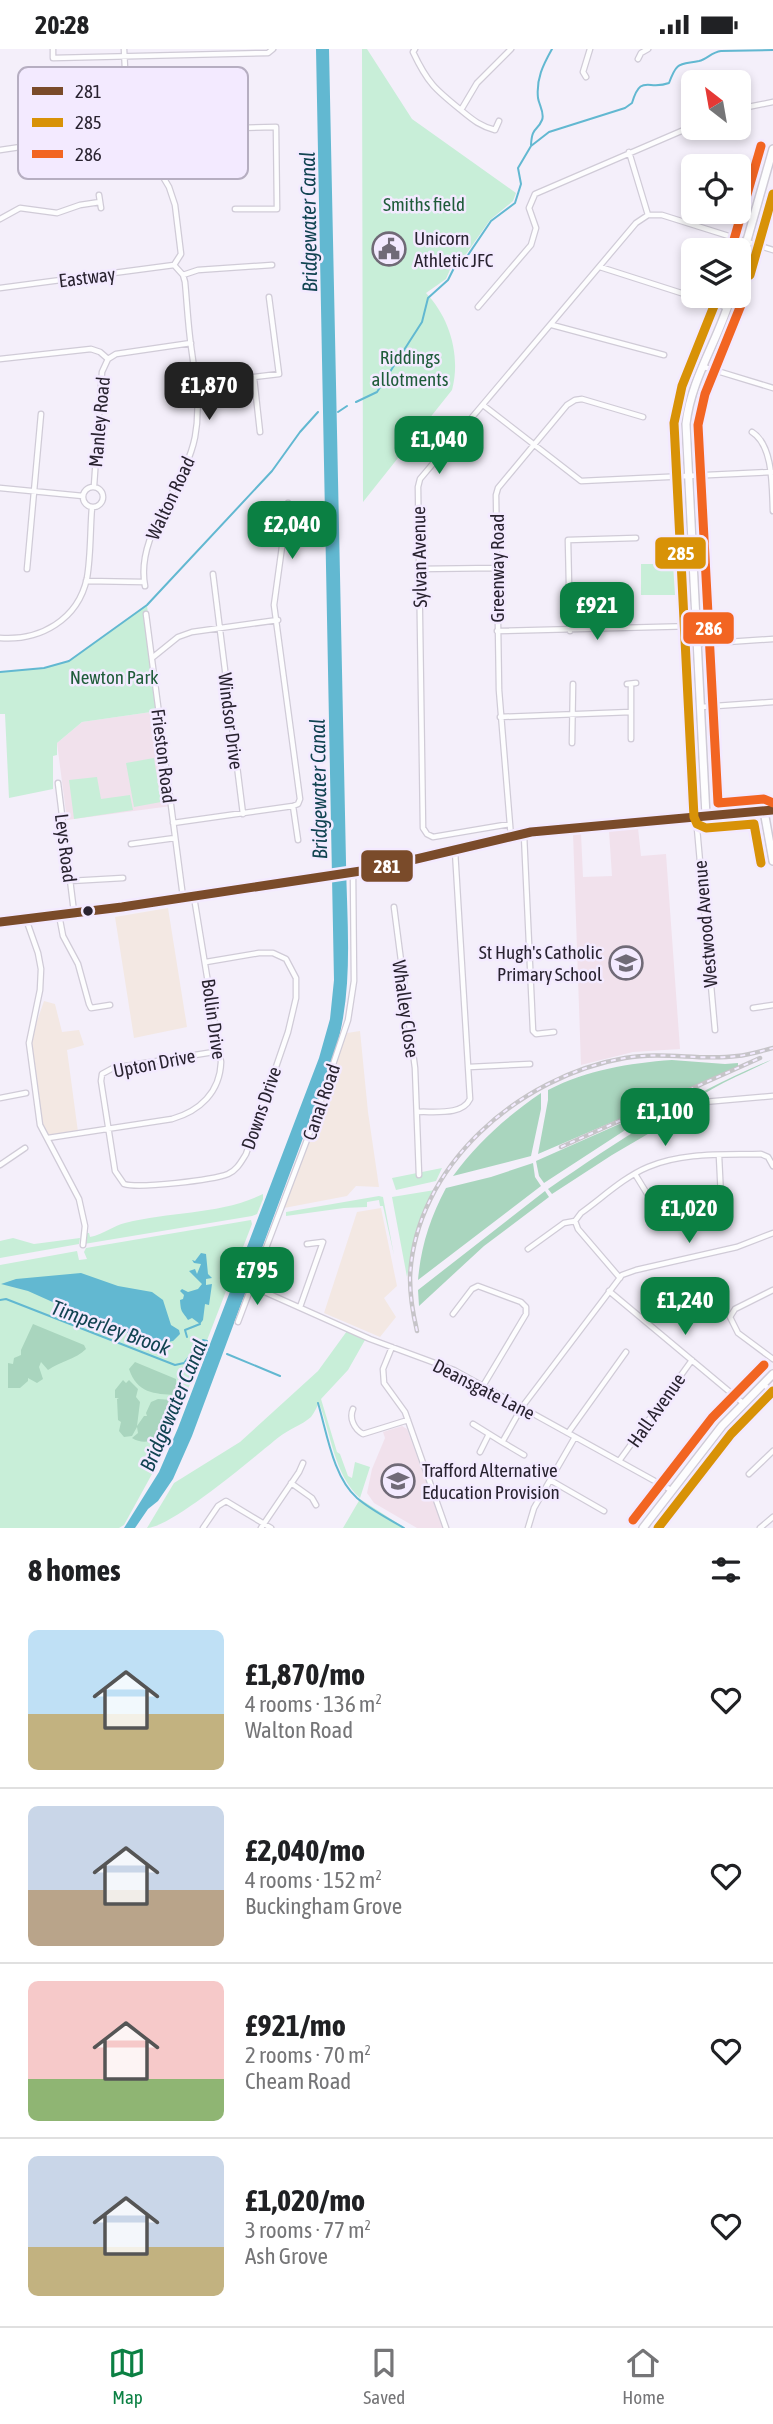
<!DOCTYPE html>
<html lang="en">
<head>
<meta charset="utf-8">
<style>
  :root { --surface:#fff; --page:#f6f6f6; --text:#202124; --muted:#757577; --line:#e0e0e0; --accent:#0b8043 }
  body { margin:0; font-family:"Asap Condensed",sans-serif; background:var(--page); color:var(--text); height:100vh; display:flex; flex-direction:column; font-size:26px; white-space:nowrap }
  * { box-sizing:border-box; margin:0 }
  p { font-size:23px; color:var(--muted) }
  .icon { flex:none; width:38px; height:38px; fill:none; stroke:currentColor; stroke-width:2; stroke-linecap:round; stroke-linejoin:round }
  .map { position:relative; height:1479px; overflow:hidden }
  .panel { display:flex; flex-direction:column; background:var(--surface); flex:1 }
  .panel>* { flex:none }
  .needle { width:46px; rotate:329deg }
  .controls { position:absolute; left:681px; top:21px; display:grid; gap:14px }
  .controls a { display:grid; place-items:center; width:70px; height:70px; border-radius:10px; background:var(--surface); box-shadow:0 4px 10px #0003; font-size:35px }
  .price { position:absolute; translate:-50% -60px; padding:0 16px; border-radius:14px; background:var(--accent); color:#fff; font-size:23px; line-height:46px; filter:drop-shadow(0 2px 4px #0008) }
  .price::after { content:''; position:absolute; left:50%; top:42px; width:21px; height:16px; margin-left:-10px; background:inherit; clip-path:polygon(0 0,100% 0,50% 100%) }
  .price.selected { background:#222; color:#fff }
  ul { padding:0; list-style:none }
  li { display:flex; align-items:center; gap:21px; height:175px; padding:0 28px }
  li+li { border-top:2px solid var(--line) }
  li span { display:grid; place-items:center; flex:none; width:196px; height:140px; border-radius:10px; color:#555 }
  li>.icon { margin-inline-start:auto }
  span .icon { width:84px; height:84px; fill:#fffc; stroke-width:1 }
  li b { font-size:30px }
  h2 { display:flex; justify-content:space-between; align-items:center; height:84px; padding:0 28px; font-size:30px }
  .status { display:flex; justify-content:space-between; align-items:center; height:49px; padding:0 35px; background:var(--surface); direction:ltr }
  .status svg { height:19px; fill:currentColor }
  .tab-bar { display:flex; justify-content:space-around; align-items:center; height:98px; border-top:2px solid var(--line); background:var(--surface); font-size:19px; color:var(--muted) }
  .tab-bar a { display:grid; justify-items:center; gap:4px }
  .tab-bar .selected { color:var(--accent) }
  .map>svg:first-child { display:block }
  .industrial { fill:#f3e8e3 }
  .education { fill:#f1e1ec }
  .green { fill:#c8eed8 }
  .forest { fill:#a9d5be }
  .water { fill:#62b8d1 }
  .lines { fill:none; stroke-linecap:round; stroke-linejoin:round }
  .stream { stroke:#62b8d1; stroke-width:2 }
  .street-casing { stroke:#d0cbd7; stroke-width:7 }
  .secondary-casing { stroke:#d0cbd7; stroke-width:10 }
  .street { stroke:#fdfdfe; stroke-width:4.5 }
  .secondary { stroke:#fdfdfe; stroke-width:7 }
  .rail-casing { stroke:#c6c4c8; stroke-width:4.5 }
  .rail { stroke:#f3eaff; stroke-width:2; stroke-dasharray:5; stroke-linecap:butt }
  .bus-1-casing { stroke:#f3eaff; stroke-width:14 }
  .bus-2-casing { stroke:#f3eaff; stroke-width:14 }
  .bus-3-casing { stroke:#f3eaff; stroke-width:14 }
  .bus-1 { stroke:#7a4b2a; stroke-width:9 }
  .bus-2 { stroke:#d89207; stroke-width:9 }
  .bus-3 { stroke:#f26522; stroke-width:9 }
  .bus-dot { fill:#292330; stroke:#f3eaff; stroke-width:2.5 }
  .labels { text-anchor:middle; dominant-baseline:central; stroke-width:5; stroke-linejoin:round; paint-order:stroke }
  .park-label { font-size:19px; fill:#1f5c3a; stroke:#f3eaff }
  .poi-label { font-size:19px; fill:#292330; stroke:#f3eaff; text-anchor:start }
  .street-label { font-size:19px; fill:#292330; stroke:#f3eaff }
  .water-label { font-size:21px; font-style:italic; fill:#114351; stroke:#f3eaff }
  .key { fill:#f3eaff; stroke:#b6aec1; stroke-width:2 }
  .key-label { font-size:19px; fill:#292330 }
  .line-badge { stroke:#f3eaff; stroke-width:2.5 }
  .badge-label { font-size:19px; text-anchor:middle; font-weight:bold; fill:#fff }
</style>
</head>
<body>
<div class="status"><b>20:28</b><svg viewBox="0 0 49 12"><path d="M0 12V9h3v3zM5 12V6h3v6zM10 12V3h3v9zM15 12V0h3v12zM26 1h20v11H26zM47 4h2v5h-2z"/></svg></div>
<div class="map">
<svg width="773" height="1479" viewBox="0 0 773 1479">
  <rect width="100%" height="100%" fill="#f4effa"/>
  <path class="industrial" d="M168,859l19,119 -53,11 -19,-121z
    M44,952l11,3 7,28 17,-2 5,15 -17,5 11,82 -31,3 -6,-11 -10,-77 3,-17z
    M360,982l8,81 11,75 -23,-1 -9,10 -63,12 63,-175z
    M381,1159l16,78 -13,12 12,19 -16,20 -56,-24 33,-101z"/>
  <path class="education" d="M158,662l13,95 -104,14 -10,-77 25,-21z
    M638,779l3,28 25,-2 14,195 -47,3 -52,13 -8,-232h8l2,44 29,-1 -3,-45z
    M402,1377l5,3 36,99h-26l-43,-25 -7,-10 5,-24 13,-31 -2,-6z"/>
  <path class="green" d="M362,0h5l45,70 104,74 -3,8 -23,19 -26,37 -12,8 -6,14 -20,14c24,25 35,63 26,97l-89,112z
    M641,515h32l2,31h-34z
    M147,556l11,106 -76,11 -25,21v12l-4,1v33l-44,9 -4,-84h-5v-42l44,-4 25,-7z
    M154,709l7,44 -27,5 -8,-44z
    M97,728l4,22 29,-4 3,15 -59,9 -5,-39z
    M442,1119l-6,13 -40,9 -4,-12z
    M435,1141c-14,29 -22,56 -28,87l-15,-80z
    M263,1145v5l-6,15 -5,2 -168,28 1,-11h4l1,4c14,-3 23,-11 35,-14 46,-12 95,-8 138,-29z
    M379,1147l4,1 11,58 -11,-49h-3l-1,-6 -12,2v5l-23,1 -58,8v-4z
    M251,1171l1,4 -89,230 -39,71 -5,3h-119v-263l77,-14 2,9 8,-1 -3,-7 2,-4z
    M13,1189l21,6 46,-6 -1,6 -79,14v-17z
    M347,1282l18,9 -17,30 -27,29 16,53 3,2 8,22 4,2 3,-16 15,5 -10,31c-26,-23 -29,-65 -41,-95 -2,4 -5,10 -8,14 -9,8 -22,12 -32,20 -24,19 -106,90 -132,91l27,-45 66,-41 78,-71z
    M360,1450l45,29h-62z"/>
  <path class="forest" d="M672,1011l53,4 13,-1v5l-200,86 10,-54v-10c39,-20 81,-27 124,-30z
    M771,1011c-24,13 -76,32 -89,54l-70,41 -60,39 -4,-5c72,-49 143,-97 223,-129z
    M541,1044v16l-10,47 -78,20c25,-34 53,-59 88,-83z
    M624,1073l9,3 -89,58 -5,-7 -3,-15z
    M533,1114l2,14 6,9 -123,94c3,-34 12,-62 28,-92l45,-11z
    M545,1142l4,6 -65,49 -65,60 -1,-16z
    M33,1275l51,21 2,4c-10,10 -27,13 -38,21l-7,-8 -2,5 4,12 -6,4 -9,-5v3l-8,7h-12v-25l5,1 1,-6 7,-3v-5z
    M135,1313l41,17v16c-22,-1 -39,-2 -47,-26z
    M123,1331l3,3 3,-3 9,9 -2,8 4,5 -3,24 7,-10h3l-1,-3 5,-11 7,-3 13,1 -2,12 -13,26c-7,5 -16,5 -24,0l6,-5 -1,-6 -5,9 -8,1 -5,-6 2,-9 -3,-2 -1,-21 2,-1h-4v-8z"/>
  <path class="water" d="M316,0h13l17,813c1,64 8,129 -11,190l-143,384 -19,43 -15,22 -10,8 -13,19h-11l35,-56 19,-44 141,-370 11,-39 4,-39z
    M201,1204l5,1 2,20 4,4 -6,1v6l6,-1 -3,21 -4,-1 -2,16 -3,4 -8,-6 -4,2c-6,-10 -7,-6 -8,-20l3,-1 1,-4 -4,-4 2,-2 6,3 10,-3 4,-5 -13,-13 6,-2 2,5 4,-10 -7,-1 -2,-3 3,1z
    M81,1224l37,13 34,6 11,8 8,25 8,5 1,4 -7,7 -14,3 -64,-23 -67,-30 -27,-7 15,-5z"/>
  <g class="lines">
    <path class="stream" d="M531,96c1,-19 6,-13 11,-25 3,-7 -3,-15 -4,-22 -2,-19 5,-33 14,-49
      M356,353l21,-10 45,-70 6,-24 20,-18 7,-14 11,-8 25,-37 24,-18 6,-19 -3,-16 13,-22 18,-14 76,-24 7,-5c9,-30 16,-12 37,-20 8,-22 10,-18 30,-22 8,-2 13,-9 22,-10l52,-1
      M338,363l9,-6
      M0,623l44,-4 25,-7 78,-56 125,-134 28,-39 18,-20
      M0,1251l6,-1 169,66 9,-2 15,-19 7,2
      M187,1288l-2,-7 15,-6
      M227,1305l53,22
      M189,1307l12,-4 2,-12 4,1
      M318,1354c9,30 15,74 39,95 14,12 32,21 47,30"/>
    <defs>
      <path id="street" d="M53,0v9l215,-5 5,-4
        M124,0l2,39 9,35 9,22 25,42 6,18 6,49 -7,11
        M415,0l-2,3c15,32 23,38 49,59 11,9 18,15 33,19l4,-9
        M638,10l3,-6 7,-4
        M586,28l-3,-5 7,-23
        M738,60l35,-7
        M461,61l16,-27 34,-34
        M0,101l128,-19 148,-4 1,82h-42
        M629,103l19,63
        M99,146l2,13
        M0,170l20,-11 37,5 23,-8 20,-3
        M600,218l128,41
        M183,226l15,-5 74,-5
        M0,239l174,-23
        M478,258l53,-62 5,-17 -7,-20 6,-14 158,-68
        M552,276l112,30
        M0,310l91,-10 9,3 8,7
        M704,318l69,21
        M254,329l6,54
        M196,335l83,-10 -10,-77
        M483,356l98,76 191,-9
        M752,383c21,13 20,53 21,79
        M94,437l8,-114 6,-13 8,-5 75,-11
        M83 448a10 10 0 1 1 20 0a10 10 0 1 1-20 0Z
        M0,439l83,8
        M288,454l-14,102 26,194 -2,5 -5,2
        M27,520l14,-155
        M419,520l78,-1
        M213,525l30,240
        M86,532l58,1
        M145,537c-10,-52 40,-98 50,-149 6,-31 0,-61 -4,-91 -3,-21 -4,-43 -6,-64l-2,-7 -9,-10
        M146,565l37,283
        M497,582l199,-5
        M570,582l-2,-91 68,-2
        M0,589c40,3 78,-18 87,-60 4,-23 3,-48 5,-71
        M698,595l75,-5
        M152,609l26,-21 14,-5 86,-12
        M627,635l9,-1
        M631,635v55
        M701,658l72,-5
        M500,668l131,-5
        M572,694l1,-59
        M58,734l16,129
        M293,757l5,34
        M696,768l19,213
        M173,774l120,-17
        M510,775l-77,13 -6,-3 -4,-6 -5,-341 2,-8 216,-256 12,-8h14l111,35
        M524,786l9,196 3,3 18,-2
        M511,788l-12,-147 -3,-195 2,-7 69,-83 8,-5 7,-1 61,18
        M131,795l44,-6
        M70,832l53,-3
        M394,858l21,161 4,107
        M59,866l4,21 15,28 11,40 2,4 19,-3
        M26,870l12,34 3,16 -1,21 -11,53 11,82 39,74 6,27 -2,19
        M206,913l53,-9h14l13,6 10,19v20l-8,34 -42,122c-5,8 -9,16 -18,20 -15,6 -90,15 -104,10l-9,-13 -14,-90 1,-7 11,-6 107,-17
        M753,959l20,-3
        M469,1018l61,-3
        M0,1049l26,-5
        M692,1058l12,-5 69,-6
        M417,1063c17,-1 45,4 53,-13l-15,-248
        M48,1089l124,-19c28,-8 48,-27 49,-57l-27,-165
        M719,1107l2,41
        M0,1116l25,-17
        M635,1125l22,36
        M575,1172l6,-8c21,-15 43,-36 67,-46 35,-15 76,-12 113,-13l7,3 5,9
        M575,1172l3,8 42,49
        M528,1200l36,-26 11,-2
        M252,1235l6,5 112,50 84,31 217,120
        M773,1241l-38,19 -5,8 8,16 35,26
        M609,1242l134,112
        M300,1258l23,-65 -16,2
        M453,1265l19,-25 6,-3 43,16 5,5v7l-43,72
        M238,1273l75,-198 35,-104 6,-39 -1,-109
        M392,1298l-9,22 1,14 21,29 41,116
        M764,1336l9,7
        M353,1360c-4,9 1,20 10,25l45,-14
        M473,1375l29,18
        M568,1384l58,-81
        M480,1403l9,-18
        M524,1406l-22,-13 2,-3 18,-32 100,-132 14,-5 101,-23 36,-14
        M619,1412l73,-101
        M749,1425l24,-23
        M550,1431l54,31
        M291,1434l21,15 4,7
        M203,1479l15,-22 8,-5 45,27
        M261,1479l38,-56 4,-9
        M528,1479l6,-20 41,-71
        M760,1479l13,-11"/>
      <path id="secondary" d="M738,223l35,-123
        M764,762l9,50
        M706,767l-20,-392c5,-46 33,-85 45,-128
        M0,873l122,-15 252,-38 157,-37 242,-22
        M643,1479l79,-102 51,-52"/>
    </defs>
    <use href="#street" class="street-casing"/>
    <use href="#secondary" class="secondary-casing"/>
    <use href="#street" class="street"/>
    <use href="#secondary" class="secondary"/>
    <defs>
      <path id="rail" d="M561,1098l199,-89
        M417,1282c-4,-17 -7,-35 -7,-53 4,-112 110,-202 215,-220 39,-7 75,3 112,-2 12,-1 24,-5 36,-8"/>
    </defs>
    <use href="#rail" class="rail-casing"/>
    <use href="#rail" class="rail"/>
    <defs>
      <path id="bus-1" d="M0,873l122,-15 252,-38 157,-37 242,-22"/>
      <path id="bus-2" d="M750,226l23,-81
        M718,247l-36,90 -8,37 20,394 3,7 9,4 48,-4 7,39
        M658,1479l73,-94 42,-43"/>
      <path id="bus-3" d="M731,201l30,-104
        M743,251l-38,94 -7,31 20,378 46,-4 9,4
        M633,1471l79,-102 52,-53"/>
    </defs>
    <use href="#bus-1" class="bus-1-casing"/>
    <use href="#bus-2" class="bus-2-casing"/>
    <use href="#bus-3" class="bus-3-casing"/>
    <use href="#bus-1" class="bus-1"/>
    <use href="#bus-2" class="bus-2"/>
    <use href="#bus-3" class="bus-3"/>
  </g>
  <defs>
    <symbol id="civic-ring" viewBox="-11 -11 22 22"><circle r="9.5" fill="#f3eaff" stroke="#706a77" stroke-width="1.5"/><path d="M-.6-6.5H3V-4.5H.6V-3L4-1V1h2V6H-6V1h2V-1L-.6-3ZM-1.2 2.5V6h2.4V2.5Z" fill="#706a77"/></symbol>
    <symbol id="school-ring" viewBox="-11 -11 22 22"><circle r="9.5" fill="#f3eaff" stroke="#706a77" stroke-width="1.5"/><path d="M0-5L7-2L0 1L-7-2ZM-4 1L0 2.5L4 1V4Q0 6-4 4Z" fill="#706a77"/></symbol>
  </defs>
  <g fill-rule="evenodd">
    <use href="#civic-ring" x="370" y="181" width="38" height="38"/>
    <use href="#school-ring" x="607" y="895" width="38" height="38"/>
    <use href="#school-ring" x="379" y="1413" width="38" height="38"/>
  </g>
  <circle class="bus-dot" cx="88" cy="862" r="6"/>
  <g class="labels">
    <g class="park-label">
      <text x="424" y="155">Smiths field</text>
      <text x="410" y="308">Riddings<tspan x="410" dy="22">allotments</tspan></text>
      <text x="114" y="628">Newton Park</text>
    </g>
    <g class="poi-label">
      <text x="414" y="189">Unicorn<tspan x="414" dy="22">Athletic JFC</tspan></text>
      <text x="602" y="903" text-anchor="end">St Hugh's Catholic<tspan x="602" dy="22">Primary School</tspan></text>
      <text x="422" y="1421">Trafford Alternative<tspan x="422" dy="22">Education Provision</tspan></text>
    </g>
    <g class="street-label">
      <text transform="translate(87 228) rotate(-7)">Eastway</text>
      <text transform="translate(99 373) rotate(-85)">Manley Road</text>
      <text transform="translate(170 449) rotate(-65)">Walton Road</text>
      <text transform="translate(419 508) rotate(-91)">Sylvan Avenue</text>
      <text transform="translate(497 519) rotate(-90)">Greenway Road</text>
      <text transform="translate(231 672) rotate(83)">Windsor Drive</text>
      <text transform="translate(164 707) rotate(83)">Frieston Road</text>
      <text transform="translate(66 799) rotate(83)">Leys Road</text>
      <text transform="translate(705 875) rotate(-95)">Westwood Avenue</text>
      <text transform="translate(406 960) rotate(82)">Whalley Close</text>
      <text transform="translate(214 970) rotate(82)">Bollin Drive</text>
      <text transform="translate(154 1014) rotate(-11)">Upton Drive</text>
      <text transform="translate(321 1053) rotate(-71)">Canal Road</text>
      <text transform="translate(261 1059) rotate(-71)">Downs Drive</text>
      <text transform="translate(484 1340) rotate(27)">Deansgate Lane</text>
      <text transform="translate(656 1361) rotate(-55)">Hall Avenue</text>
    </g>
    <g class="water-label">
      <text transform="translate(308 173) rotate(-91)">Bridgewater Canal</text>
      <text transform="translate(318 740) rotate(-91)">Bridgewater Canal</text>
      <text transform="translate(111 1278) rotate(20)">Timperley Brook</text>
      <text transform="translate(173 1356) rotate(-67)">Bridgewater Canal</text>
    </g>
  </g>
  <rect x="18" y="18" width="230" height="112" rx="10" class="key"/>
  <rect x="32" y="38" width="31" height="8" fill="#7a4b2a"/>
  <rect x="32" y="69" width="31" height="9" fill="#d89207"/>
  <rect x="32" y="101" width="31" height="8" fill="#f26522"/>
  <g class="key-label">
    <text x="75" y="49">281</text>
    <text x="75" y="80">285</text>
    <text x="75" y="112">286</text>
  </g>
  <g class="line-badge">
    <rect x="654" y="487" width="53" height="34" rx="7" fill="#d89207"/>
    <rect x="682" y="562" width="53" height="34" rx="7" fill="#f26522"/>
    <rect x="360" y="800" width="54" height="34" rx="7" fill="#7a4b2a"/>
  </g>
  <g class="badge-label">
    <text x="681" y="511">285</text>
    <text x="709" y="586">286</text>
    <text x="387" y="824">281</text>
  </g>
</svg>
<div class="controls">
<a><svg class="needle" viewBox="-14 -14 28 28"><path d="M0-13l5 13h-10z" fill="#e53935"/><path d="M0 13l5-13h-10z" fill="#757577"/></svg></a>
<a><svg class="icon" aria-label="locate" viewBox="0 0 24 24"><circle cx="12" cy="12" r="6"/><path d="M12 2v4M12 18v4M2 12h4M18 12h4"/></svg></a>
<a><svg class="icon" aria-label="layers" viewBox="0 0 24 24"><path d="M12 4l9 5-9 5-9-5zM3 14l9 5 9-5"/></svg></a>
</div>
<b class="price selected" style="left:209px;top:373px">£1,870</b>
<b class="price" style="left:439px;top:427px">£1,040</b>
<b class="price" style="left:292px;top:512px">£2,040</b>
<b class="price" style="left:597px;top:593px">£921</b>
<b class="price" style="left:665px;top:1099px">£1,100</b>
<b class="price" style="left:689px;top:1196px">£1,020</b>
<b class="price" style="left:257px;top:1258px">£795</b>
<b class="price" style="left:685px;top:1288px">£1,240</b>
</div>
<section class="panel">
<h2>8 homes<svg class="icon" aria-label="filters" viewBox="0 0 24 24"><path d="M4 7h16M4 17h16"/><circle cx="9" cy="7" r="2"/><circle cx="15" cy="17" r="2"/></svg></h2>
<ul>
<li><span style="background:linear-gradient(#bfe0f5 60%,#c2b280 0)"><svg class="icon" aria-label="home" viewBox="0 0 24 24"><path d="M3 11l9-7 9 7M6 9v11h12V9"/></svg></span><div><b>£1,870/mo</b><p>4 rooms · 136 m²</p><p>Walton Road</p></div><svg class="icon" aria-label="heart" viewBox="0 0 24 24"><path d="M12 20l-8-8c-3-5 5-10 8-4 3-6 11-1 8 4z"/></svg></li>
<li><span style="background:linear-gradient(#c9d6e8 60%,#b9a48a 0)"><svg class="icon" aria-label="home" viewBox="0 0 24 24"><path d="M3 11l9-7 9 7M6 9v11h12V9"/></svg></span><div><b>£2,040/mo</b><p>4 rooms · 152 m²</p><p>Buckingham Grove</p></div><svg class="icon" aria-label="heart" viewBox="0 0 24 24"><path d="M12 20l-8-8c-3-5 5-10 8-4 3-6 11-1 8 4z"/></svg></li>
<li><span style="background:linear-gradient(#f6c9c9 70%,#8fb573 0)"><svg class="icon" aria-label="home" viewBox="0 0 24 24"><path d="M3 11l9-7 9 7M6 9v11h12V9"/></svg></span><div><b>£921/mo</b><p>2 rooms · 70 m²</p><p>Cheam Road</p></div><svg class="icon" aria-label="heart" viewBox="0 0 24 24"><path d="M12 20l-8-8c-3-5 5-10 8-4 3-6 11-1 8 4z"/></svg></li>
<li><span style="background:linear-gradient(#c9d6e8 65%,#c2b280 0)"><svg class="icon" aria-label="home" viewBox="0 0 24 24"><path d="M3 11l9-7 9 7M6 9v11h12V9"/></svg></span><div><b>£1,020/mo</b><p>3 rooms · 77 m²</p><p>Ash Grove</p></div><svg class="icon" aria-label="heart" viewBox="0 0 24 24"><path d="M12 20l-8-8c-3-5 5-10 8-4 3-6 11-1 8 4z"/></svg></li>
</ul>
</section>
<nav class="tab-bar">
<a class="selected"><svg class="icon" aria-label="map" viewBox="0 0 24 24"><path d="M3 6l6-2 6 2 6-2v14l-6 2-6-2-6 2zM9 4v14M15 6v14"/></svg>Map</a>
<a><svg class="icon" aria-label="saved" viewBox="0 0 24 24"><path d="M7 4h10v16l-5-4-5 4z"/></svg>Saved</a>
<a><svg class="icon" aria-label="home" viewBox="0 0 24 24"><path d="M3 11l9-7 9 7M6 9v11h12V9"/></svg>Home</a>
</nav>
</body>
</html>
